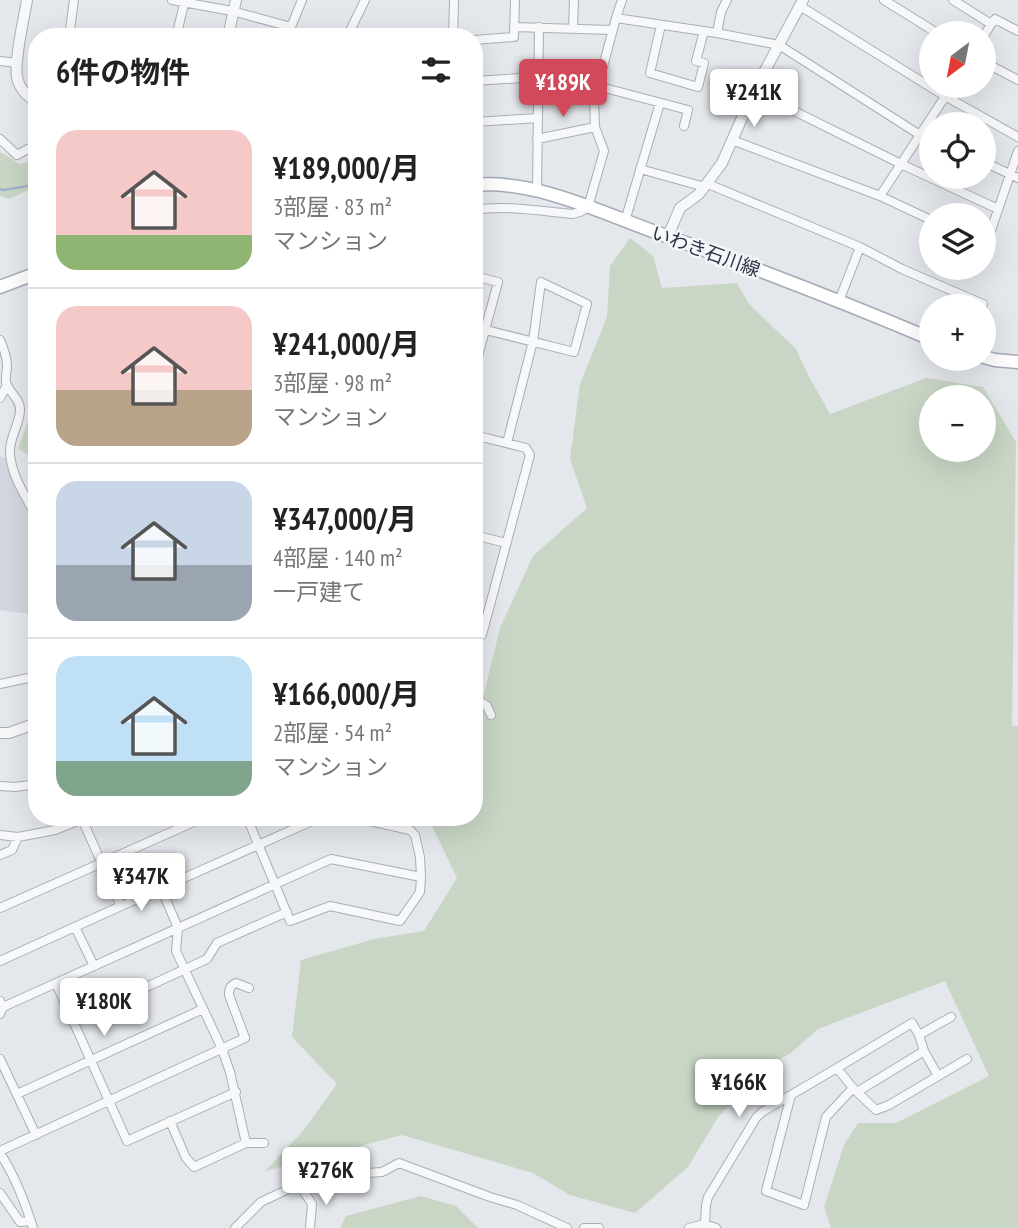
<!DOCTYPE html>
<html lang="ja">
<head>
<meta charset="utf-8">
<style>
  :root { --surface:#fff; --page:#f6f6f6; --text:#222; --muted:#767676; --line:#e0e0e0; --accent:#d1495b }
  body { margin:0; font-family:"PT Sans Narrow","Noto Sans JP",sans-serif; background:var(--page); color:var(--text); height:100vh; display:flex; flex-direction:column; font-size:26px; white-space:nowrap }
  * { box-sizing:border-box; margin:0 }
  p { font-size:23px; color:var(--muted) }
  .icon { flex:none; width:38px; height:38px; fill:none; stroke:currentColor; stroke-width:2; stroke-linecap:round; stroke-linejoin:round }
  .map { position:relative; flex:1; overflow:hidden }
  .panel { position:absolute; left:28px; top:28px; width:455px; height:798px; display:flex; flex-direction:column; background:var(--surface); border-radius:28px; box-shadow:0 7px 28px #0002 }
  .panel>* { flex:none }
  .needle { width:46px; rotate:212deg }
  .tools { position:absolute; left:919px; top:21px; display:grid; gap:14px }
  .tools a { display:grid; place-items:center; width:77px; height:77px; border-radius:50%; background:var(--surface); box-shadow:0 7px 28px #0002; font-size:35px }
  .price { position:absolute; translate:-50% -60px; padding:0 16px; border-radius:7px; background:#fff; color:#222; font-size:23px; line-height:46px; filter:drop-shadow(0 2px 4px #0008) }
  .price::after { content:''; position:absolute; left:50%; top:42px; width:21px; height:16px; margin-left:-10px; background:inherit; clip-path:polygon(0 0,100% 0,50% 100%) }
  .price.active { background:var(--accent); color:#fff }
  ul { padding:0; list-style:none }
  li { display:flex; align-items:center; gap:21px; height:175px; padding:0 28px }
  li+li { border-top:2px solid var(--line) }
  li span { display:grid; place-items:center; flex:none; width:196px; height:140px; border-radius:21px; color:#555 }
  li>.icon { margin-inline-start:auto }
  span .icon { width:84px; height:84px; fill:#fffc; stroke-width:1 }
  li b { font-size:30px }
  h2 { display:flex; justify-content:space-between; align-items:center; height:84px; padding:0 28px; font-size:30px }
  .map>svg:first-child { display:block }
  .built { fill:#d2d6de }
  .green { fill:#c9d6c5; fill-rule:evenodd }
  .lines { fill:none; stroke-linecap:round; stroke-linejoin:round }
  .stream { stroke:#9fb4cc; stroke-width:2.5 }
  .minor-casing { stroke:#a9aeb7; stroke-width:10 }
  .tertiary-casing { stroke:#a9aeb7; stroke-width:12 }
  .primary-casing { stroke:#a3abb8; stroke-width:15 }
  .minor { stroke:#f7f8fa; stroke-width:8 }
  .tertiary { stroke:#f7f8fa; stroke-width:10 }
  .primary { stroke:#fff; stroke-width:12 }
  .labels { text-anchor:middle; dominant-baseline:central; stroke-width:5; stroke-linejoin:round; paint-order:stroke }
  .street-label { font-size:19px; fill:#2b3445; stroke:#f4f6f9 }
</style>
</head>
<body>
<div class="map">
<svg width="1018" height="1228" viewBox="0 0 1018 1228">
  <rect width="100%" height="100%" fill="#e4e7ec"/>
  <path class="built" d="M0,456l5,2 14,34 18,33v90l-37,-5z"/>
  <path class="green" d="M0,152l20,12 17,-5v27l-28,13 -9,-3z
    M630,238l23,18 9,32 75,-5 12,21 47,45 11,24 23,41 96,-36 57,9 33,55 -4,284h6v502h-187l-7,-21 20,-62 14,-22h38l93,-47 -44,-95 -127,48 -27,24 -19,10 -54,54 -30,50 -53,46 -65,-18 -37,-22 -131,-38 -137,36 38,-40 34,-47 -45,-47 9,-77 73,-21 50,-8 33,-53 -26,-54 -15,-7h58v-91h2l24,-98 33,-72 54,-48 -17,-49 10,-75 27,-67 3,-51zM931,397h53v53h-53z
    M37,377v80l-1,1 -18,-9 11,-31z
    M421,1196l35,10 22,22h-138l6,-12z"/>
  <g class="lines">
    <path class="stream" d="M0,189l3,1 25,-4 9,-6"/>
    <defs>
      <path id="minor" d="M172,0l60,11 59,16
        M884,0l53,33
        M953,0l38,24 4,-5 23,12
        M800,6l145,90 73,41
        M616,18l6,-18
        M661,25l-11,48 48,14 6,-24 -8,-2 8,-30
        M514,27l97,3
        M573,29l1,-29
        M717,33l4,-21 6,-12
        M984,36l7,-12
        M69,37l5,-37
        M176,37l9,-37
        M289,37l2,-10 11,-27
        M347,37l18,-37
        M453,37l1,-36
        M474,40l40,-3 1,-37
        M0,61l17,2
        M984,62l34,18
        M474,81l64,-4
        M597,86l91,24 -4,16
        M754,91l147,73 97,45
        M474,122l64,-4
        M0,139l17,16 20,-11
        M537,139l58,-12
        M732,140l148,56 51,24
        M984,162l34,16
        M640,169l65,18
        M708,184l152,63 42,22 81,35 -1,2
        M537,191l2,-164
        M880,196l72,-110
        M474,210c33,-5 65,1 98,4l8,-2 8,-5 16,-56 -9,-24 -1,-27 22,-82 101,15 62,12 141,90 11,5
        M625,221l35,-118
        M984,244l2,1 32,-94
        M474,276l24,6 -24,89
        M839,301l21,-54
        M474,327l100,25 13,-48 -46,-22 -8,59 -26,102
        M0,340c4,9 7,17 7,26 0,6 -2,11 -1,16 3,11 15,17 14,29 -1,15 -11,27 -10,42 1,23 17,45 27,65
        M0,398l7,-13
        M474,435l52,13 4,7 -48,180 -8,-3
        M474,453l5,-17
        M474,535l32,8
        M0,684l37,-8
        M474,698l13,8 4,9
        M0,786l15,1 22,-3
        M81,817l40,89 200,-89
        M364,817l6,4 40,9 5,5 5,22 1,20
        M0,835l18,2 37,-7 30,-12
        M0,855l12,-5 6,-13
        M161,888l17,40 -2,23 46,98 8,23 16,71
        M0,908l205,-91
        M75,927l19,39
        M0,961l121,-55
        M56,983l71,158 109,-49
        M0,1001l3,6 -3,7
        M3,1007l328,-148 90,18 -1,15 -20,29 -70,-15 -40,15c-14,-35 -29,-69 -43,-104
        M73,1021l134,-62 10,-16 70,-31
        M919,1035l32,-18
        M0,1059l36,76
        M938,1076l-14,-25 -5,-16 -7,-12 -75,45 16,20 23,22 13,-5 78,-46
        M857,1092l67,-41
        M17,1094l186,-85
        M791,1095l-25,96 38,14 22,-88 27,-29
        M170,1121l16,37 8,9 52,-24h18
        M0,1151l245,-113 -16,-43c0,-7 1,-9 7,-12l13,5
        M0,1153c15,23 25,49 33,75
        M299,1184l13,20 -2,24
        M0,1193l20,29 11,-1
        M705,1224l11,4
        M235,1228l26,-26 38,-18 38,-9 45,-3 17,-9 91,34 27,8 50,23
        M584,1228h15
        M689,1228l16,-4 1,-19 2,-8 48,-79 6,-6 75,-44"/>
      <path id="tertiary" d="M27,0c-3,18 -13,61 -10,77 2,11 10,20 20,25
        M228,37l8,-37
        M668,236l12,-28 19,-14 23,-31 32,-72 49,-91
        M0,733h9l28,-10"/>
      <path id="primary" d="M474,185c61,-6 128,28 184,48 92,33 183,68 273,106
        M0,287l37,-14
        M984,357l11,3 23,2"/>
    </defs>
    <use href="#minor" class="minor-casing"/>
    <use href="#tertiary" class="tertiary-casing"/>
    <use href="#primary" class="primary-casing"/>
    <use href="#minor" class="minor"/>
    <use href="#tertiary" class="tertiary"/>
    <use href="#primary" class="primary"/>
  </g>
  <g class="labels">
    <g class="street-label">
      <text transform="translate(706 251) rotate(20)">いわき石川線</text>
    </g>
  </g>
</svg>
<div class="tools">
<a><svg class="needle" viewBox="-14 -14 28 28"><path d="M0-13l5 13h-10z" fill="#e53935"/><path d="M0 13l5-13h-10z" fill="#767676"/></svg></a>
<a><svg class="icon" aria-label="locate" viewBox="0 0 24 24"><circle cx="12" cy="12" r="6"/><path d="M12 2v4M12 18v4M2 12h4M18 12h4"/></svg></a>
<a><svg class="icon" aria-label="layers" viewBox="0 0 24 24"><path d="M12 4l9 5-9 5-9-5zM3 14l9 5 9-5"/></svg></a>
<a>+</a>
<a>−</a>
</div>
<b class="price active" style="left:563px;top:119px">¥189K</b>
<b class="price" style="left:754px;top:129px">¥241K</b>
<b class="price" style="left:141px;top:913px">¥347K</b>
<b class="price" style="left:104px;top:1038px">¥180K</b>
<b class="price" style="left:739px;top:1119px">¥166K</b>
<b class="price" style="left:326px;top:1207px">¥276K</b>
<section class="panel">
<h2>6件の物件<svg class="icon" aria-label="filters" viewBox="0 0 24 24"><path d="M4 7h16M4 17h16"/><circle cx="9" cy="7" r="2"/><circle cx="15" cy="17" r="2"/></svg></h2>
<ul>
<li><span style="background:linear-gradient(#f6c9c9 75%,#8fb573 0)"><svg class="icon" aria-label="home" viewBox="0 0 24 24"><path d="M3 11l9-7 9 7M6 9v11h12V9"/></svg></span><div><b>¥189,000/月</b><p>3部屋 · 83 m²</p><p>マンション</p></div></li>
<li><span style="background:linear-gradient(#f6c9c9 60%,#b9a48a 0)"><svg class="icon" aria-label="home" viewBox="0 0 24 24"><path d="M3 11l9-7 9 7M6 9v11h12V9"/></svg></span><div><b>¥241,000/月</b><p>3部屋 · 98 m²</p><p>マンション</p></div></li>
<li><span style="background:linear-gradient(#c9d6e8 60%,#9aa5b1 0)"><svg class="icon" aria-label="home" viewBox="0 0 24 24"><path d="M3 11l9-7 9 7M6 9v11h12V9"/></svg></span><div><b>¥347,000/月</b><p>4部屋 · 140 m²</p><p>一戸建て</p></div></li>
<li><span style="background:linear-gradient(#bfe0f5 75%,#7fa58c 0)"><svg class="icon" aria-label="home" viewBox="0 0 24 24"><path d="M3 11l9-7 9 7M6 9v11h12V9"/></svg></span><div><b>¥166,000/月</b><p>2部屋 · 54 m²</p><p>マンション</p></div></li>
</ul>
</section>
</div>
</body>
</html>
